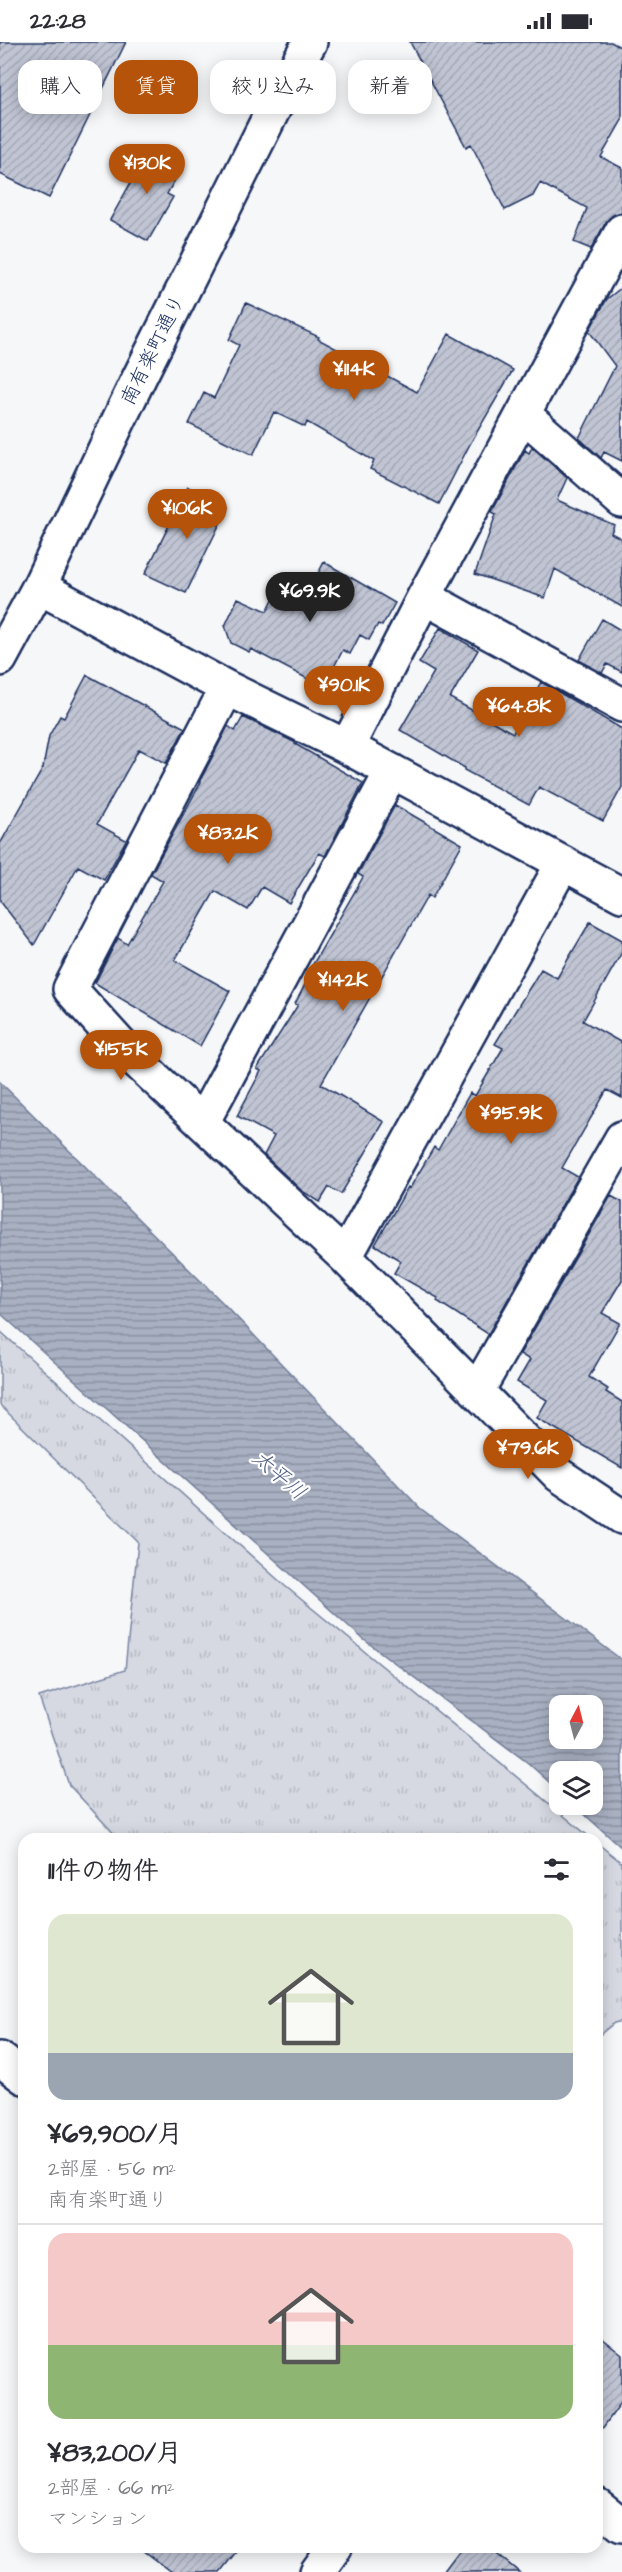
<!DOCTYPE html>
<html lang="ja">
<head>
<meta charset="utf-8">
<style>
  :root { --surface:#fff; --page:#f7f7f7; --text:#2b2b33; --muted:#7c7c81; --line:#e1e1e2; --accent:#b45309 }
  body { margin:0; font-family:"Architects Daughter","Klee One",sans-serif; background:var(--page); color:var(--text); height:100vh; display:flex; flex-direction:column; font-size:22px; white-space:nowrap }
  * { box-sizing:border-box; margin:0 }
  p { font-size:20px; color:var(--muted) }
  .icon { flex:none; width:33px; height:33px; fill:none; stroke:currentColor; stroke-width:2; stroke-linecap:round; stroke-linejoin:round }
  .map { position:relative; flex:1; overflow:hidden }
  .drawer { position:absolute; left:18px; top:1791px; width:585px; height:720px; display:flex; flex-direction:column; background:var(--surface); border-radius:18px; box-shadow:0 3px 15px #0003 }
  .drawer>* { flex:none }
  .top-card { position:absolute; left:18px; top:18px; width:586px; height:54px; display:flex; gap:12px }
  .needle { width:39px; rotate:7deg }
  .fabs { position:absolute; left:549px; top:1653px; display:grid; gap:12px }
  .fabs a { display:grid; place-items:center; width:54px; height:54px; border-radius:12px; background:var(--surface); box-shadow:0 3px 15px #0003; font-size:30px }
  .price { position:absolute; translate:-50% -51px; padding:0 14px; border-radius:21px; background:var(--accent); color:#fff; font-size:20px; line-height:39px; filter:drop-shadow(0 2px 3px #0008) }
  .price::after { content:''; position:absolute; left:50%; top:36px; width:18px; height:14px; margin-left:-9px; background:inherit; clip-path:polygon(0 0,100% 0,50% 100%) }
  .price.selected { background:#222; color:#fff }
  ul { padding:0; list-style:none }
  li { display:grid; align-content:center; gap:12px; height:318px; padding:0 30px }
  li+li { border-top:2px solid var(--line) }
  li span { display:grid; place-items:center; height:186px; border-radius:18px; color:#555 }
  li>.icon { margin-inline-start:auto }
  span .icon { width:108px; height:108px; fill:#fffc; stroke-width:1 }
  li b { font-size:26px }
  h2 { display:flex; justify-content:space-between; align-items:center; height:72px; padding:0 30px; font-size:26px }
  .tag { padding:0 21px; border-radius:18px; background:var(--surface); box-shadow:0 3px 15px #0003; font-size:21px; line-height:54px }
  .tag.selected { background:var(--accent); color:#fff }
  .status { display:flex; justify-content:space-between; align-items:center; height:42px; padding:0 30px; background:var(--surface); direction:ltr }
  .status svg { height:16px; fill:currentColor }
  .map>svg:first-child { display:block }
  .grass { fill:url(#grass-tufts); stroke:#7884a0; stroke-width:1.5 }
  .water { fill:url(#water-rules); stroke:#707c99; stroke-width:1.5; fill-rule:evenodd }
  .building { fill:url(#building-hatch); stroke:#1b2f5e; stroke-width:1.5 }
  .lines { fill:none; stroke-linecap:round; stroke-linejoin:round }
  .street-casing { stroke:#1b2f5e; stroke-width:38 }
  .secondary-casing { stroke:#1b2f5e; stroke-width:38 }
  .primary-casing { stroke:#1b2f5e; stroke-width:38 }
  .highway-casing { stroke:#1b2f5e; stroke-width:38 }
  .street { stroke:#fff; stroke-width:33 }
  .secondary { stroke:#fff; stroke-width:33 }
  .primary { stroke:#fff; stroke-width:33 }
  .highway { stroke:#fff; stroke-width:33 }
  .labels { text-anchor:middle; dominant-baseline:central; stroke-width:4.5; stroke-linejoin:round; paint-order:stroke }
  .street-label { font-size:20px; fill:#1b2f5e; stroke:#fff }
  .water-label { font-size:21px; font-style:italic; fill:#4d5c81; stroke:#fff }
</style>
</head>
<body>
<div class="status"><b>22:28</b><svg viewBox="0 0 49 12"><path d="M0 12V9h3v3zM5 12V6h3v6zM10 12V3h3v9zM15 12V0h3v12zM26 1h20v11H26zM47 4h2v5h-2z"/></svg></div>
<div class="map">
<svg width="622" height="2530" viewBox="0 0 622 2530">
  <defs>
    <pattern id="grass-tufts" width="24" height="20" patternUnits="userSpaceOnUse" patternTransform="scale(1.5)"><rect width="24" height="20" fill="#d6d9e2"/><path d="M3 7l-1-3M5 7V3M7 7l1-3M15 17l-1-3M17 17v-4M19 17l1-3" fill="none" stroke="#b7bbc4"/></pattern>
    <pattern id="water-rules" width="6" height="5" patternUnits="userSpaceOnUse" patternTransform="scale(1.5)"><rect width="6" height="5" fill="#a9b0c1"/><path d="M0 2.5h6" fill="none" stroke="#8990a0"/></pattern>
    <pattern id="building-hatch" width="6" height="6" patternUnits="userSpaceOnUse" patternTransform="scale(1.5)"><rect width="6" height="6" fill="#c0c4d3"/><path d="M-1 1l2-2M0 6l6-6M5 7l2-2" fill="none" stroke="#a4a9b8"/></pattern>
  </defs>
  <rect width="100%" height="100%" fill="#f6f7f9"/>
  <filter id="ink" filterUnits="userSpaceOnUse"><feTurbulence type="fractalNoise" baseFrequency=".0167" numOctaves="2"/><feDisplacementMap in="SourceGraphic" scale="12" xChannelSelector="R" yChannelSelector="G"/><feConvolveMatrix kernelMatrix="1 2 1 2 8 2 1 2 1" color-interpolation-filters="sRGB"/></filter>
  <g filter="url(#ink)">
    <path class="grass" d="M0,1289l285,255 307,253h-473l-50,-54 -30,-88 86,-27 13,-128 -138,-137z
      M597,1801l25,20v158l-8,2 -17,14z"/>
    <path class="water" d="M0,1040l222,220 198,206 202,152v188l-48,-43 18,-1v-32h-32l-1,19 -31,-28 -165,-124 -363,-326zM560,1664h32v32h-32z"/>
    <path class="building" d="M0,0h126l-77,156 -49,-24z
      M410,0h201l11,6v72l-21,37 21,11v44l-9,3 -7,7 -15,27 -17,-7 13,-34 -47,-25 -7,13 -28,14 -34,-66 -5,3z
      M150,106l33,18 -16,28 6,3 -25,44 -38,-21z
      M622,245v174l-18,-9 -3,6 -22,-20 36,-72 -26,-35 18,-32z
      M246,261l73,34 -1,2 99,53 32,-58 64,36 -43,74 -31,60 -69,-35 4,-8 -67,-39 -2,5 -31,-15 -21,43 -64,-31 15,-31 10,5 25,-53 -10,-5z
      M532,405l35,31 -10,22 57,25 -3,8 11,6v68l-67,-38 -10,29 -70,-24 21,-60 -4,-2 33,-62 4,3z
      M188,445l40,20 -42,86 -41,-19z
      M324,520l71,41 -13,23 -4,-2 -9,16 -9,-5 -10,19 -7,-4 -20,37 -72,-38 -2,3 -18,-9 -6,-17 13,-28 29,13 18,-35 25,13z
      M602,577l20,12v41l-15,-8 -5,9 -23,-13z
      M440,586l38,22 -28,48 63,35 28,-51 81,47v58l-19,34 -64,-34 -10,18 -65,-35 1,-2 -65,-38 34,-58 -15,-9z
      M87,633l98,53 -19,35 -27,-14 -42,75 29,16 -22,40 -26,-14 -44,79 -34,-44v-57l43,-76 6,-32 11,-20 4,2z
      M243,675l53,26 -1,1 68,39 -38,73 -6,-3 -30,50 -27,-16 -14,23 -33,-19 -40,69 55,31 -30,55 -105,-63 23,-45 9,6 36,-63 -12,-7 50,-92 -1,-1 28,-55 7,5z
      M395,763l67,39 -30,54 -4,-3 -107,189 63,38 -43,72 -12,-7 -9,15 -18,-11 -38,-36 10,-19 -37,-20 24,-45 -4,-2 41,-64 -3,-1 19,-37 -2,-1 51,-89 -5,-3z
      M590,880l32,18v12l-39,69 39,22v55l-15,-8 -45,78 16,9 -90,157 -51,-33 1,-3 -44,-25 7,-12 -26,-16 33,-58 2,1 24,-41 4,3 32,-57 5,3 28,-48 -8,-4 46,-75 16,9z
      M611,1154l11,6v78l-20,33 18,10 -31,54 19,12 -2,3 16,10v66l-85,-50 10,-18 -30,-18 13,-22 -10,-6z
      M597,2292l25,20v47l-25,35z
      M139,2505h101l-20,25h-48z
      M462,2505h26l31,25h-76z"/>
    <g class="lines">
      <defs>
        <path id="street" d="M523,372l99,87
          M39,545l188,101 120,59 275,148
          M424,555l198,108
          M227,646l-157,301 58,64 217,204 214,218 63,42
          M347,705l77,-150 198,-366
          M203,1079l189,-350
          M345,1215l218,-394
          M477,1349l145,-253"/>
        <path id="secondary" d="M317,2530l18,-25"/>
        <path id="primary" d="M0,617l39,-72 101,-211 142,-284 28,-50"/>
        <path id="highway" d="M0,2017l24,18
          M597,2463l25,20"/>
      </defs>
      <use href="#street" class="street-casing"/>
      <use href="#secondary" class="secondary-casing"/>
      <use href="#primary" class="primary-casing"/>
      <use href="#highway" class="highway-casing"/>
      <use href="#street" class="street"/>
      <use href="#secondary" class="secondary"/>
      <use href="#primary" class="primary"/>
      <use href="#highway" class="highway"/>
    </g>
  </g>
  <g class="labels">
    <g class="street-label">
      <text transform="translate(153 308) rotate(-64)">南有楽町通り</text>
    </g>
    <g class="water-label">
      <text transform="translate(279 1433) rotate(41)">太平川</text>
    </g>
  </g>
</svg>
<div class="fabs">
<a><svg class="needle" viewBox="-14 -14 28 28"><path d="M0-13l5 13h-10z" fill="#e53935"/><path d="M0 13l5-13h-10z" fill="#7c7c81"/></svg></a>
<a><svg class="icon" aria-label="layers" viewBox="0 0 24 24"><path d="M12 4l9 5-9 5-9-5zM3 14l9 5 9-5"/></svg></a>
</div>
<b class="price" style="left:147px;top:153px">¥130K</b>
<b class="price" style="left:354px;top:359px">¥114K</b>
<b class="price" style="left:187px;top:498px">¥106K</b>
<b class="price selected" style="left:310px;top:581px">¥69.9K</b>
<b class="price" style="left:344px;top:675px">¥90.1K</b>
<b class="price" style="left:519px;top:696px">¥64.8K</b>
<b class="price" style="left:228px;top:823px">¥83.2K</b>
<b class="price" style="left:343px;top:970px">¥142K</b>
<b class="price" style="left:121px;top:1039px">¥155K</b>
<b class="price" style="left:511px;top:1103px">¥95.9K</b>
<b class="price" style="left:528px;top:1438px">¥79.6K</b>
<div class="top-card">
<a class="tag">購入</a>
<a class="tag selected">賃貸</a>
<a class="tag">絞り込み</a>
<a class="tag">新着</a>
</div>
<section class="drawer">
<h2>11件の物件<svg class="icon" aria-label="filters" viewBox="0 0 24 24"><path d="M4 7h16M4 17h16"/><circle cx="9" cy="7" r="2"/><circle cx="15" cy="17" r="2"/></svg></h2>
<ul>
<li><span style="background:linear-gradient(#dfe7d0 75%,#9aa5b1 0)"><svg class="icon" aria-label="home" viewBox="0 0 24 24"><path d="M3 11l9-7 9 7M6 9v11h12V9"/></svg></span><div><b>¥69,900/月</b><p>2部屋 · 56 m²</p><p>南有楽町通り</p></div></li>
<li><span style="background:linear-gradient(#f6c9c9 60%,#8fb573 0)"><svg class="icon" aria-label="home" viewBox="0 0 24 24"><path d="M3 11l9-7 9 7M6 9v11h12V9"/></svg></span><div><b>¥83,200/月</b><p>2部屋 · 66 m²</p><p>マンション</p></div></li>
</ul>
</section>
</div>
</body>
</html>
